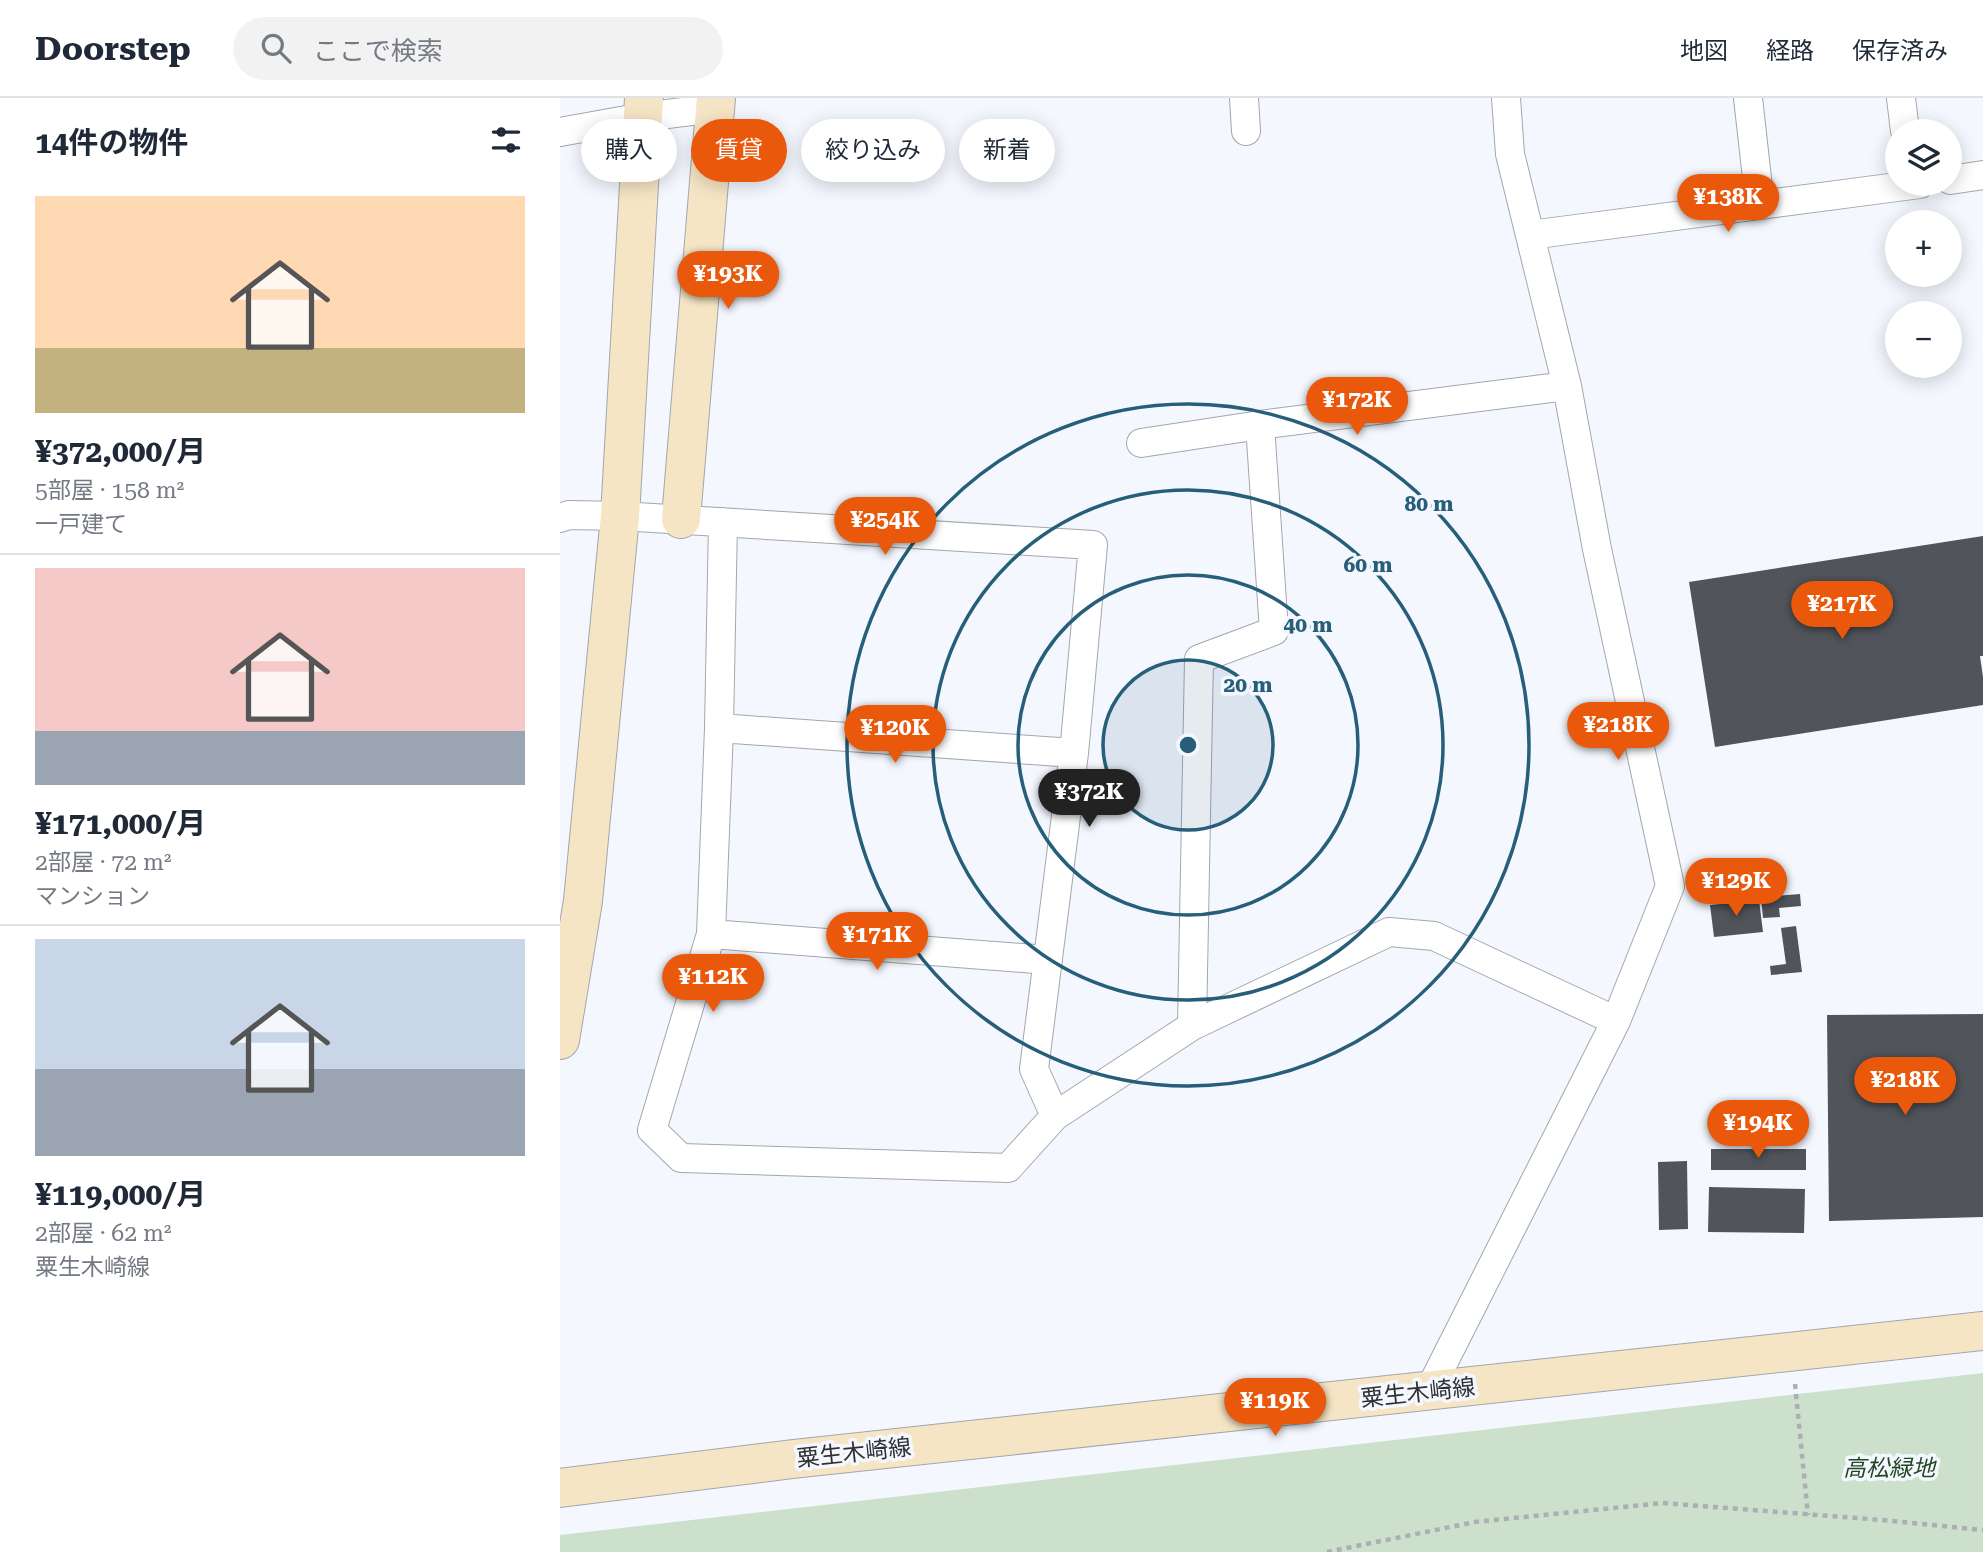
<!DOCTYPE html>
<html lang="ja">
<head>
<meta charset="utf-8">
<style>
  :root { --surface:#fff; --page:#f2f2f3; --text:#1f2937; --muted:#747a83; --line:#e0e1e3; --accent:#ea580c }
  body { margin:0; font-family:"Roboto Serif","Noto Sans JP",serif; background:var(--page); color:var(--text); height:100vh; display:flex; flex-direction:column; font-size:26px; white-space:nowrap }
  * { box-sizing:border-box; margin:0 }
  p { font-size:23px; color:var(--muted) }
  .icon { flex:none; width:38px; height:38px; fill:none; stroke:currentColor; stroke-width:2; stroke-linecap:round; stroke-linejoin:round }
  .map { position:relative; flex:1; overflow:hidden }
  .details { display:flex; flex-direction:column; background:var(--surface); width:560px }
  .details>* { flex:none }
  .banner { position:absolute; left:21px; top:21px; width:665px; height:63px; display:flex; gap:14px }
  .fabs { position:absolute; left:1325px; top:21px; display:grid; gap:14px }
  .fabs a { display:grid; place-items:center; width:77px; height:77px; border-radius:50%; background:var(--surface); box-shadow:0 4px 18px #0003; font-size:35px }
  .price { position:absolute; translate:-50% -60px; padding:0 16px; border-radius:24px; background:var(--accent); color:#fff; font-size:23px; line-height:46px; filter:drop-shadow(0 2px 4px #0008) }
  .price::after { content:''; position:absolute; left:50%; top:42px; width:21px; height:16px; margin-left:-10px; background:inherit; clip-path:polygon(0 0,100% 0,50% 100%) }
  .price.active { background:#222; color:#fff }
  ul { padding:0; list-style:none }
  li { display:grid; align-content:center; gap:14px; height:371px; padding:0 35px }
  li+li { border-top:2px solid var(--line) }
  li span { display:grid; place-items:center; height:217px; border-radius:0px; color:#555 }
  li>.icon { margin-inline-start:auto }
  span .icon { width:126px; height:126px; fill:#fffc; stroke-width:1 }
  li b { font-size:30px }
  h2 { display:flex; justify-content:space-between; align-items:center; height:84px; padding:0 35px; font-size:30px }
  .tag { padding:0 24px; border-radius:32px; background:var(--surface); box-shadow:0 4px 18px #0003; font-size:24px; line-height:63px }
  .tag.active { background:var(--accent); color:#fff }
  header { display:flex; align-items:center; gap:42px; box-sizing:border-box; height:98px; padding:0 35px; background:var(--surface); border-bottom:2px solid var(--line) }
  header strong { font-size:33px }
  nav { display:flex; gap:38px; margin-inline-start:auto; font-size:24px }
  .search { width:490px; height:63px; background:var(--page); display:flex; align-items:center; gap:18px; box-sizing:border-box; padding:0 24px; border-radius:38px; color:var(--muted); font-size:26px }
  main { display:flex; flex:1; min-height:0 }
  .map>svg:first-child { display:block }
  .green { fill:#cde0cc }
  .building { fill:#51555b }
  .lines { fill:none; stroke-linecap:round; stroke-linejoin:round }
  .street-casing { stroke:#a2a7ad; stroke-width:30 }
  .secondary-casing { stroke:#a2a7ad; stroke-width:40 }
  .path { stroke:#abaeb2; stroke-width:4.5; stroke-dasharray:5 5; stroke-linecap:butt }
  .street { stroke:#fff; stroke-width:28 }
  .secondary { stroke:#f6e5c5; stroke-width:38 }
  .ring { fill:none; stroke:#275e79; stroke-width:3.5 }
  .labels { text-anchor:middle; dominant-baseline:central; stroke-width:7; stroke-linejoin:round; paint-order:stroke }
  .street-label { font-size:23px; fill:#2e3032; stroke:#f4f8fe }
  .park-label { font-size:23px; font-style:italic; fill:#234623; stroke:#f4f8fe }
  .centre { fill:#275e79; stroke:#f4f8fe; stroke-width:3.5 }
  .ring-label { font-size:21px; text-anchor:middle; font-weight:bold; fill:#275e79; stroke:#f4f8fe; stroke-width:7; stroke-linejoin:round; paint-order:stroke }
</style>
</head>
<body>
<header>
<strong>Doorstep</strong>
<div class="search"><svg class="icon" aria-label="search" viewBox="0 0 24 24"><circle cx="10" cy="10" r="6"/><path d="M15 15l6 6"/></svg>ここで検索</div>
<nav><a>地図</a><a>経路</a><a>保存済み</a></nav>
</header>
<main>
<section class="details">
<h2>14件の物件<svg class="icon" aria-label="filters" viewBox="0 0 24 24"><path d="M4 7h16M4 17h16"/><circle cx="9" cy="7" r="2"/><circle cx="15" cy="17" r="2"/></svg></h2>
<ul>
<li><span style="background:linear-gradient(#ffd9b3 70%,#c2b280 0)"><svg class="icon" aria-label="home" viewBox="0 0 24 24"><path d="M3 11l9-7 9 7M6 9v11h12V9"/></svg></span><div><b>¥372,000/月</b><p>5部屋 · 158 m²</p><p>一戸建て</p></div></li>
<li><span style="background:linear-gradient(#f6c9c9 75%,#9aa5b1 0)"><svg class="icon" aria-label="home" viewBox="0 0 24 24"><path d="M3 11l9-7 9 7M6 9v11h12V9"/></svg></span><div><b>¥171,000/月</b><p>2部屋 · 72 m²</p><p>マンション</p></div></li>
<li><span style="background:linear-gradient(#c9d6e8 60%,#9aa5b1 0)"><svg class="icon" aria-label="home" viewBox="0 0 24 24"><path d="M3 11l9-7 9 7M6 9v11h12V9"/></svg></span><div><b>¥119,000/月</b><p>2部屋 · 62 m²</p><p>粟生木崎線</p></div></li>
</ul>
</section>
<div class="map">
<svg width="1423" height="1454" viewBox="0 0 1423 1454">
  <rect width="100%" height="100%" fill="#f4f8fe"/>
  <path class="green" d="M1423,1275v179h-1423v-17z"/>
  <path class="building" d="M1423,438v120h-3l3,21v28l-268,42 -26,-165z
    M1240,796l1,12 -22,2 1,9 -17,1 -2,-21z
    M1199,802l4,32 -49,5 -4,-32z
    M1236,828l6,46 -31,3 -1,-9 16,-2 -5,-36z
    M1423,916v203l-154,4 -2,-206z
    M1151,1051h95v21h-95z
    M1127,1063l1,68 -29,1 -1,-68z
    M1149,1089l96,2 -1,44 -96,-1z"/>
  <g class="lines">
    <defs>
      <path id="street" d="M684,0l2,33
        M1188,0l12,107
        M1341,0l4,33
        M0,34l83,-15 72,-9
        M1390,82l33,-5
        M970,137l390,-51
        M581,345l119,-18 307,-39
        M0,420l9,-3 51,1 473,29 -19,208 -40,316 21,47
        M163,424l-4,206 -8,206 -59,196 29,28 327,10 47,-52 137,-90 197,-94 45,4 182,85
        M159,630l355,25
        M151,836l337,26
        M632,928l7,-367 75,-28 -14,-206
        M868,1295l188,-372 54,-135 -73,-337 -30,-163 -57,-232 -4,-56"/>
      <path id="secondary" d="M121,421l35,-421
        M0,942l23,-139 37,-385 24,-418
        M0,1390l233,-29 1190,-128"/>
    </defs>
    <use href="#street" class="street-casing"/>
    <use href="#secondary" class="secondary-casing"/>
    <path class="path" d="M1235,1286l13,131
      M767,1454l148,-30 187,-19 220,17 101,10"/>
    <use href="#street" class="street"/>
    <use href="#secondary" class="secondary"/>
  </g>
  <circle cx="628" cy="647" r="85" fill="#275e79" fill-opacity=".12"/>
  <g class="ring">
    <circle cx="628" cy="647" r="85"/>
    <circle cx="628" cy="647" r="170"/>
    <circle cx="628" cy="647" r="255"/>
    <circle cx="628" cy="647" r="341"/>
  </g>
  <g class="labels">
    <g class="street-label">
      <text transform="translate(858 1295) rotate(-6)">粟生木崎線</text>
      <text transform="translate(294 1355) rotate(-6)">粟生木崎線</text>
    </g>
    <g class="park-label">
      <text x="1329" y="1370">高松緑地</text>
    </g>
  </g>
  <circle cx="628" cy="647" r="10" class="centre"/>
  <g class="ring-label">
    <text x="869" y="413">80 m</text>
    <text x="808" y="474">60 m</text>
    <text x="748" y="534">40 m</text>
    <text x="688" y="594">20 m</text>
  </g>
</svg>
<div class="fabs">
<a><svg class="icon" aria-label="layers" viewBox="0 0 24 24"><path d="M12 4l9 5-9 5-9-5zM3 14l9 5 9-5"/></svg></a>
<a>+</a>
<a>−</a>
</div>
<b class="price" style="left:1168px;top:136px">¥138K</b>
<b class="price" style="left:168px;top:213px">¥193K</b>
<b class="price" style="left:797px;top:339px">¥172K</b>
<b class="price" style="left:325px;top:459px">¥254K</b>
<b class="price" style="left:1282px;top:543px">¥217K</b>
<b class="price" style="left:1058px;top:664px">¥218K</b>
<b class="price" style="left:335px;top:667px">¥120K</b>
<b class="price active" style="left:529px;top:731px">¥372K</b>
<b class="price" style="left:1176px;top:820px">¥129K</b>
<b class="price" style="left:317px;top:874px">¥171K</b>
<b class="price" style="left:153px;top:916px">¥112K</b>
<b class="price" style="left:1345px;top:1019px">¥218K</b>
<b class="price" style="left:1198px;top:1062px">¥194K</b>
<b class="price" style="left:715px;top:1340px">¥119K</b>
<div class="banner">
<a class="tag">購入</a>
<a class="tag active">賃貸</a>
<a class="tag">絞り込み</a>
<a class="tag">新着</a>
</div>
</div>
</main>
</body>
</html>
